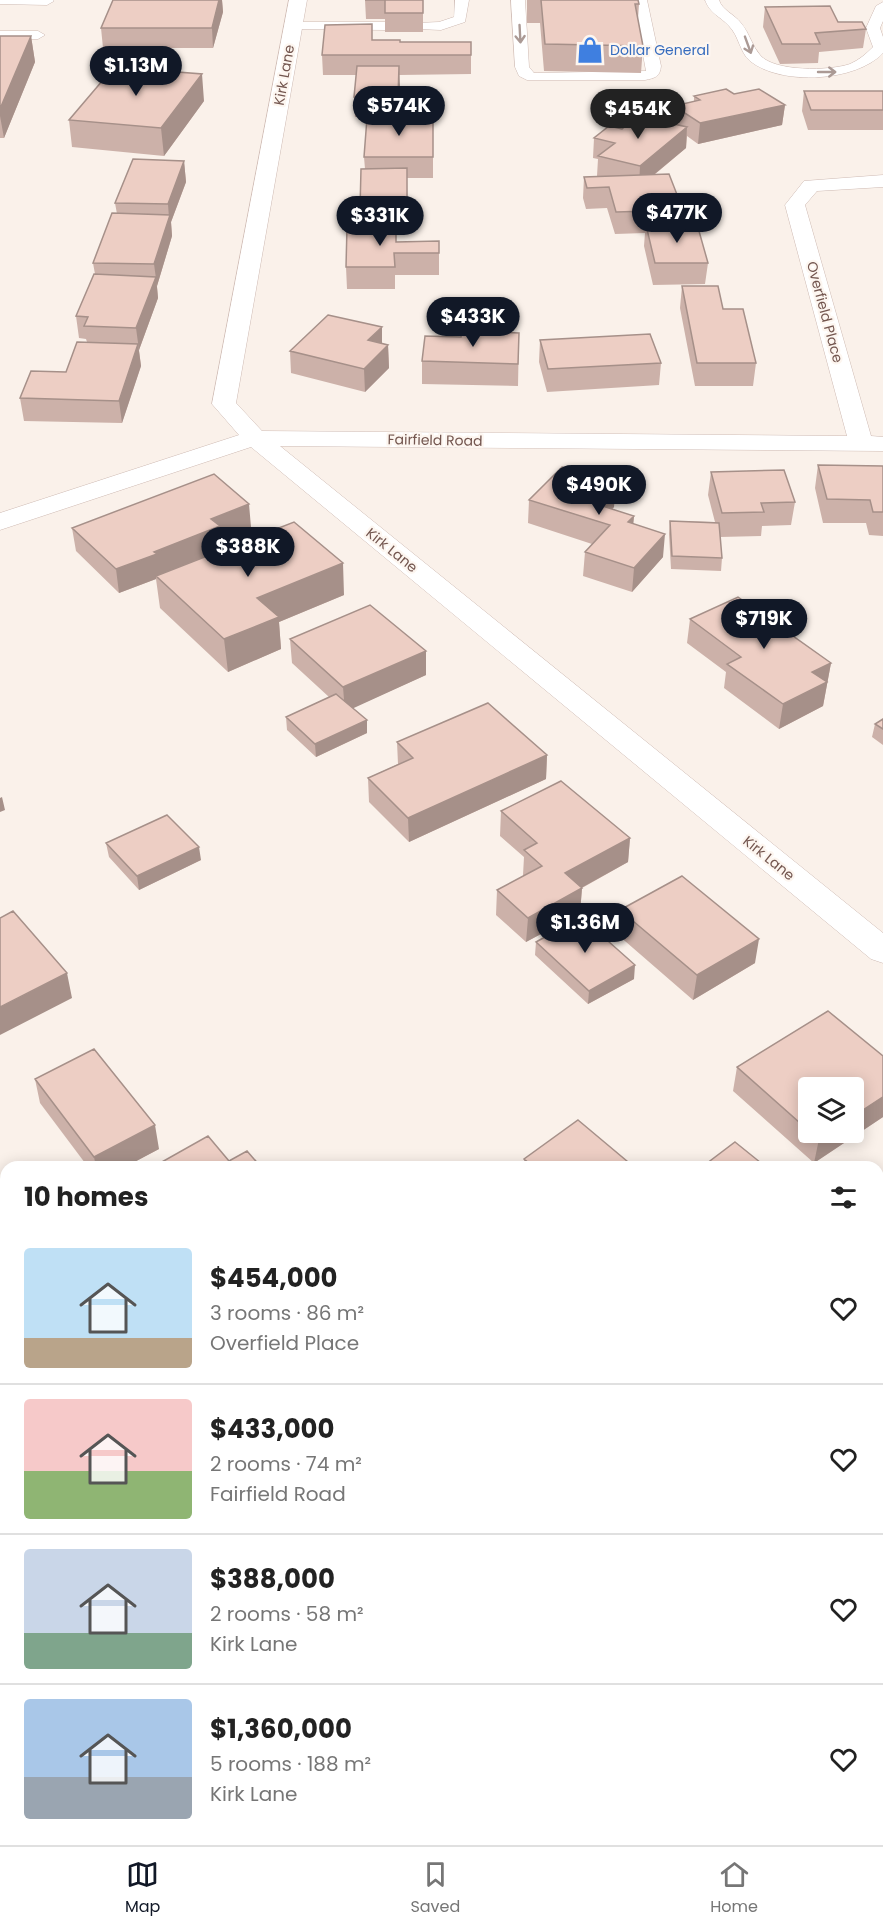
<!DOCTYPE html>
<html lang="en">
<head>
<meta charset="utf-8">
<style>
  :root { --surface:#fff; --page:#f2f2f2; --text:#222; --muted:#767676; --line:#e0e0e0; --accent:#111827 }
  body { margin:0; font-family:Poppins,sans-serif; background:var(--page); color:var(--text); height:100vh; display:flex; flex-direction:column; font-size:22px; white-space:nowrap }
  * { box-sizing:border-box; margin:0 }
  p { font-size:20px; color:var(--muted) }
  .icon { flex:none; width:33px; height:33px; fill:none; stroke:currentColor; stroke-width:2; stroke-linecap:round; stroke-linejoin:round }
  .map { position:relative; flex:1; overflow:hidden }
  .side { position:absolute; left:0px; top:1161px; width:884px; height:684px; display:flex; flex-direction:column; background:var(--surface); border-radius:18px 18px 0 0; box-shadow:0 3px 15px #0003 }
  .side>* { flex:none }
  .tools { position:absolute; left:798px; top:1077px; display:grid; gap:12px }
  .tools a { display:grid; place-items:center; width:66px; height:66px; border-radius:6px; background:var(--surface); box-shadow:0 3px 15px #0003; font-size:30px }
  .price { position:absolute; translate:-50% -51px; padding:0 14px; border-radius:21px; background:var(--accent); color:#fff; font-size:20px; line-height:39px; filter:drop-shadow(0 2px 3px #0008) }
  .price::after { content:''; position:absolute; left:50%; top:36px; width:18px; height:14px; margin-left:-9px; background:inherit; clip-path:polygon(0 0,100% 0,50% 100%) }
  .price.on { background:#222; color:#fff }
  ul { padding:0; list-style:none }
  li { display:flex; align-items:center; gap:18px; height:150px; padding:0 24px }
  li+li { border-top:2px solid var(--line) }
  li span { display:grid; place-items:center; flex:none; width:168px; height:120px; border-radius:6px; color:#555 }
  li>.icon { margin-inline-start:auto }
  span .icon { width:72px; height:72px; fill:#fffc; stroke-width:1 }
  li b { font-size:26px }
  h2 { display:flex; justify-content:space-between; align-items:center; height:72px; padding:0 24px; font-size:26px }
  .tab-bar { display:flex; justify-content:space-around; align-items:center; height:84px; border-top:2px solid var(--line); background:var(--surface); font-size:16px; color:var(--muted) }
  .tab-bar a { display:grid; justify-items:center; gap:3px }
  .tab-bar .on { color:var(--accent) }
  .map>svg:first-child { display:block }
  .lines { fill:none; stroke-linecap:round; stroke-linejoin:round }
  .service-casing { stroke:#cebab3; stroke-width:1 }
  .minor-casing { stroke:#cebab3; stroke-width:1 }
  .service { fill:#fff; fill-rule:evenodd }
  .minor { fill:#fff; fill-rule:evenodd }
  .wall { fill:#ccb1a9; fill-rule:evenodd }
  .shaded-wall { fill:#a69089 }
  .building { fill:#edcec4; stroke:#a69089; stroke-width:1.5 }
  .oneway { stroke:#ab9a95 }
  .labels { text-anchor:middle; dominant-baseline:central; stroke-width:4.5; stroke-linejoin:round; paint-order:stroke }
  .far-shop-label { font-size:14px; fill:#366cbe; stroke:#fdf6f0; text-anchor:start }
  .far-street-label { font-size:14px; fill:#73564f; stroke:#fdf6f0 }
</style>
</head>
<body>
<div class="map">
<svg width="883" height="1845" viewBox="0 0 883 1845">
  <rect width="100%" height="100%" fill="#faf1ea"/>
  <g class="lines">
    <defs>
      <path id="service" d="M0,0h53l1,1 -7,4 -47,-1z
        M455,0h14l-4,22 -24,8 -23,-1 -2,-3 2,-3 21,-1 15,-5z
        M511,0h14l4,67 5,6 112,-2 -13,-71h14l14,66c-1,11 -6,12 -16,14h-118l-8,-4 -4,-9z
        M705,0h14c3,10 15,14 22,23 8,9 11,23 19,32 14,17 70,16 90,9 9,-4 16,-10 23,-17l-7,-19 10,-22 7,-4v19l-3,7 3,9v16c-27,29 -102,33 -133,8 -10,-8 -11,-25 -21,-35 -9,-10 -19,-12 -24,-26z
        M293,22h92l7,4 -7,4 -97,-1 -2,-3 2,-3z
        M0,31h38l7,4 -7,4h-38z"/>
      <path id="minor" d="M289,0h18l-71,403 26,28 585,5 -62,-231 19,-24 79,-6v12l-66,4 -12,14 66,231 12,1v14l-603,-5 603,487v30l-12,-4 -620,-512 -251,83v-17l239,-78 -27,-31z
        M0,1345l6,2v43l-6,-2z
        M883,1347v39l-5,2v-39z
        M275,1839h50l2,6h-50z
        M363,1839h52l-2,6h-52z"/>
    </defs>
    <use href="#service" class="service-casing"/>
    <use href="#minor" class="minor-casing"/>
    <use href="#service" class="service"/>
    <use href="#minor" class="minor"/>
  </g>
  <path class="wall" d="M113,0h109l1,12 -10,36h-110l-2,-20z
    M365,0h58v32h-38v-13h-19z
    M527,0h111l1,4 -1,15 5,27 -2,27 -97,-2 -4,-48h-13z
    M765,7l73,15 28,7 -3,19 -44,4 -1,11 -38,1 -17,-37z
    M372,24v16l28,2 71,13v19l-72,1 -1,42h-43l-1,-20 2,-22h-33l-1,-20z
    M0,36h31l4,26 -31,76h-4z
    M804,91h79v39h-75l-6,-19z
    M734,94l51,11 -3,20 -84,19 -11,-8 -1,12 -32,27 29,35 -2,14 27,39 -3,21 -52,1 -9,-39 1,-13 -30,1 -8,-26 -21,1 -3,-11 1,-21 13,-1 1,-17 -5,-1 1,-20 28,-9 51,-5 1,-18 20,-4v-6z
    M204,101l-40,55 -92,-9 -3,-27z
    M433,117v61h-26l1,52h-12v12l43,11v22h-44v14h-48l-1,-22 15,-41 -1,-17 5,-40 -1,-12z
    M184,161l2,21 -15,40 1,14 -15,50 1,12 -19,52 2,16 -19,57 -98,-2 -4,-23 46,-26 21,-30 -1,-3 -7,-1 -3,-22 19,-42 -2,-11 24,-49 -2,-11z
    M682,286l41,23 33,54 -3,23h-58l-15,-78z
    M519,333l-1,53 -96,-2v-23l39,-24z
    M540,340l121,23 -2,22 -112,7 -8,-30z
    M382,344l6,1 1,23 -24,24 -74,-19 -1,-22z
    M818,465l65,1v70l-14,-1 -3,-12h-43l-8,-35z
    M711,472l84,30 -4,23 -29,1 -1,10 -41,1 2,21 -1,13 -50,-2 -2,-35 1,-13 45,1 -7,-27z
    M529,500l85,7 -2,2 22,7 -1,7 30,34 -31,35 -49,-16 2,-24 7,-8 -64,-21z
    M251,527l-30,12 1,11 122,45 -65,27 2,27 -53,23 -68,-64 -4,-29 -37,14 -43,-42 -4,-23z
    M690,619l141,44 -8,43 -44,23 -55,-41 2,-16 -39,-29z
    M290,639l136,36 -74,33 15,25 -51,24 -29,-27 -1,-13 43,-20 -37,-34z
    M883,719v26l-11,-8 3,-13z
    M397,742l150,13 -1,24 -137,63 -40,-40 -1,-24 30,-14z
    M501,811l129,27 -2,24 -46,26 -2,25 -54,29 -30,-27 1,-25 27,-14 -1,-1 1,-18 -24,-21z
    M106,843l95,17 -62,30 -30,-33z
    M620,910l135,53 -62,37 -75,-65z
    M536,942l98,37 -46,25 -53,-49z
    M883,1056v61l-69,46 -81,-72 4,-24zM808,1088l46,44h-46z
    M35,1079l124,70 -34,18h-37l-48,-64z
    M524,1159l110,8h-110z
    M883,1581v202l-5,-5v-191z"/>
  <path class="shaded-wall" d="M219,0h3l1,12 -10,36 -1,-20z
    M31,36l4,26 -31,76 -4,-22v-7z
    M399,66l1,20 -2,31v-20z
    M202,74l2,27 -40,55 -3,-28z
    M785,105l-3,20 -84,19 2,-21z
    M687,127l-1,21 -47,39 1,-21z
    M184,161l2,21 -15,40 1,14 -15,50 -3,-22 15,-46 -1,-14z
    M156,277l2,21 -19,52 -3,-22z
    M382,327v23l-14,-10z
    M138,344l3,22 -19,57 -3,-22z
    M388,345l1,23 -24,24 -1,-23z
    M616,484l-2,23 -14,15 -4,-18z
    M249,504l2,23 -30,12 1,11 -66,26v3l-37,14 -3,-24 38,-17 57,-33z
    M634,516l-2,23 -4,-17z
    M665,534l-2,23 -31,35 2,-24z
    M343,563l1,32 -65,27 2,27 -53,23 -4,-33 33,-41z
    M426,651v24l-81,37 -2,-25z
    M831,663l-8,43 -44,23 4,-25 29,-32z
    M367,720v13l-51,24 -1,-13z
    M547,755l-1,24 -137,63 -1,-24z
    M2,797l3,13 -5,2v-14z
    M630,838l-2,24 -65,36 2,-25z
    M199,847l2,13 -62,30 -2,-14z
    M582,888l-2,25 -54,29 2,-24z
    M759,939l-4,24 -62,37 4,-25z
    M635,965l-1,14 -46,25 1,-13z
    M67,973l5,25 -72,37v-28z
    M883,1097v20l-69,46 5,-24 10,-7h25v-16z
    M155,1125l4,24 -34,18h-29l-2,-10z
    M6,1662v26l-6,4v-26z"/>
  <path class="building" d="M113,0h106l-7,28h-111z
    M365,0h58v13h-38v-13z
    M541,0h97l1,4h-4l8,42 -98,-2z
    M830,6l8,16h24l4,7 -51,4 5,11h-38l-17,-37z
    M372,24v16h28v2h71v13h-149l3,-30z
    M0,36h31l-31,73z
    M357,66h42l-1,31h-44z
    M114,67l88,7 -41,54 -92,-8z
    M726,89l8,5 25,-5 26,16 -85,18 -26,-17 26,-6 -6,-4z
    M804,91h79v19h-72z
    M638,116l49,11 -47,39 -42,-10 17,-13 -21,-5 15,-12 13,3z
    M433,117v40h-69l3,-39z
    M133,159l51,2 -16,43 -53,-1z
    M407,168v41h-47l1,-40z
    M669,174l14,36 -67,2 -7,-25 -22,1 -3,-11z
    M112,213l58,2 -16,49 -61,-1z
    M697,224l11,39h-53l-9,-38z
    M396,226v16l43,-1v12h-45l1,14h-49l1,-40z
    M94,274l62,3 -20,51 -52,-2 4,-9 -12,-1z
    M682,286h36l5,23h20l13,54h-59z
    M328,315l54,12 -14,13 20,5 -24,24 -74,-18z
    M462,331l57,2 -1,31 -96,-3 3,-25 36,1z
    M650,334l11,29 -113,6 -8,-29z
    M77,342l61,2 -19,57 -99,-3 11,-27 35,1z
    M818,465l65,1v46h-10l-3,-12 -43,-1z
    M562,467l54,17 -20,20 38,12 -6,6 37,12 -31,34 -49,-16 25,-27 -81,-25z
    M784,470l11,32 -34,1 3,9 -42,1 -11,-41z
    M214,474l35,30 -38,15 9,7 -66,26 3,2 -41,15 -44,-41z
    M670,521l49,2 3,35 -50,-2z
    M294,522l49,41 -86,35 22,19 -55,22 -68,-63z
    M738,597l93,66 -19,9 15,10 -44,22 -56,-40 14,-7 -51,-38z
    M370,605l56,46 -83,36 -53,-48z
    M336,694l31,26 -52,24 -29,-27z
    M488,703l59,52 -139,63 -40,-40 45,-20 -16,-16z
    M883,719v10l-8,-5z
    M561,781l69,57 -65,35 17,15 -54,30 -31,-28 45,-24 -18,-16 13,-7 -36,-32z
    M167,815l32,32 -62,29 -31,-33z
    M682,876l77,63 -62,36 -77,-65z
    M13,911l54,62 -67,34v-89z
    M581,917l54,48 -46,26 -53,-49z
    M828,1011l55,45v41l-29,19v-28h-46v42l-71,-63z
    M94,1049l61,76 -61,32 -59,-78z
    M578,1120l56,47h-100l-10,-8z
    M812,1132h17l-10,7z
    M208,1136l21,25 18,-10 14,16h-98l-3,-4z
    M735,1142l31,25h-64z
    M883,1581v175l-5,-5v-164z
    M0,1643l6,12v7l-6,4z
    M6,1692v147h121l4,6h-131v-148z
    M680,1839h55l6,6h-66z"/>
  <defs><path id="oneway-shaft" d="M-6 0H5M1.5-3L5.5 0L1.5 3" fill="none" stroke-width="1.6" stroke-linecap="round" stroke-linejoin="round" transform="scale(1.5)"/></defs>
  <g class="oneway">
    <use href="#oneway-shaft" transform="translate(520 34) rotate(87)"/>
    <use href="#oneway-shaft" transform="translate(748 45) rotate(70)"/>
    <use href="#oneway-shaft" transform="translate(827 72)"/>
  </g>
  <defs>
    <symbol id="shop-bare" viewBox="-9 -9 18 18"><path d="M-5-2.5h2.3a2.7 3.5 0 0 1 5.4 0H5L5.5 6h-11ZM-1.5-2.5h3a1.5 2.3 0 0 0-3 0Z" fill="#3f7fe0" stroke="#fdf6f0" stroke-width="2.5" paint-order="stroke"/></symbol>
  </defs>
  <g fill-rule="evenodd">
    <use href="#shop-bare" x="571" y="31" width="38" height="38"/>
  </g>
  <g class="labels">
    <g class="far-shop-label">
      <text x="610" y="50">Dollar General</text>
    </g>
    <g class="far-street-label">
      <text transform="translate(284 75) rotate(-80)">Kirk Lane</text>
      <text transform="translate(825 312) rotate(75)">Overfield Place</text>
      <text transform="translate(435 440) rotate(1)">Fairfield Road</text>
      <text transform="translate(392 550) rotate(39)">Kirk Lane</text>
      <text transform="translate(769 858) rotate(39)">Kirk Lane</text>
    </g>
  </g>
</svg>
<div class="tools">
<a><svg class="icon" aria-label="layers" viewBox="0 0 24 24"><path d="M12 4l9 5-9 5-9-5zM3 14l9 5 9-5"/></svg></a>
</div>
<b class="price" style="left:136px;top:97px">$1.13M</b>
<b class="price" style="left:399px;top:137px">$574K</b>
<b class="price on" style="left:638px;top:140px">$454K</b>
<b class="price" style="left:677px;top:244px">$477K</b>
<b class="price" style="left:380px;top:247px">$331K</b>
<b class="price" style="left:473px;top:348px">$433K</b>
<b class="price" style="left:599px;top:516px">$490K</b>
<b class="price" style="left:248px;top:578px">$388K</b>
<b class="price" style="left:764px;top:650px">$719K</b>
<b class="price" style="left:585px;top:954px">$1.36M</b>
<section class="side">
<h2>10 homes<svg class="icon" aria-label="filters" viewBox="0 0 24 24"><path d="M4 7h16M4 17h16"/><circle cx="9" cy="7" r="2"/><circle cx="15" cy="17" r="2"/></svg></h2>
<ul>
<li><span style="background:linear-gradient(#bfe0f5 75%,#b9a48a 0)"><svg class="icon" aria-label="home" viewBox="0 0 24 24"><path d="M3 11l9-7 9 7M6 9v11h12V9"/></svg></span><div><b>$454,000</b><p>3 rooms · 86 m²</p><p>Overfield Place</p></div><svg class="icon" aria-label="heart" viewBox="0 0 24 24"><path d="M12 20l-8-8c-3-5 5-10 8-4 3-6 11-1 8 4z"/></svg></li>
<li><span style="background:linear-gradient(#f6c9c9 60%,#8fb573 0)"><svg class="icon" aria-label="home" viewBox="0 0 24 24"><path d="M3 11l9-7 9 7M6 9v11h12V9"/></svg></span><div><b>$433,000</b><p>2 rooms · 74 m²</p><p>Fairfield Road</p></div><svg class="icon" aria-label="heart" viewBox="0 0 24 24"><path d="M12 20l-8-8c-3-5 5-10 8-4 3-6 11-1 8 4z"/></svg></li>
<li><span style="background:linear-gradient(#c9d6e8 70%,#7fa58c 0)"><svg class="icon" aria-label="home" viewBox="0 0 24 24"><path d="M3 11l9-7 9 7M6 9v11h12V9"/></svg></span><div><b>$388,000</b><p>2 rooms · 58 m²</p><p>Kirk Lane</p></div><svg class="icon" aria-label="heart" viewBox="0 0 24 24"><path d="M12 20l-8-8c-3-5 5-10 8-4 3-6 11-1 8 4z"/></svg></li>
<li><span style="background:linear-gradient(#a9c7e8 65%,#9aa5b1 0)"><svg class="icon" aria-label="home" viewBox="0 0 24 24"><path d="M3 11l9-7 9 7M6 9v11h12V9"/></svg></span><div><b>$1,360,000</b><p>5 rooms · 188 m²</p><p>Kirk Lane</p></div><svg class="icon" aria-label="heart" viewBox="0 0 24 24"><path d="M12 20l-8-8c-3-5 5-10 8-4 3-6 11-1 8 4z"/></svg></li>
</ul>
</section>
</div>
<nav class="tab-bar">
<a class="on"><svg class="icon" aria-label="map" viewBox="0 0 24 24"><path d="M3 6l6-2 6 2 6-2v14l-6 2-6-2-6 2zM9 4v14M15 6v14"/></svg>Map</a>
<a><svg class="icon" aria-label="saved" viewBox="0 0 24 24"><path d="M7 4h10v16l-5-4-5 4z"/></svg>Saved</a>
<a><svg class="icon" aria-label="home" viewBox="0 0 24 24"><path d="M3 11l9-7 9 7M6 9v11h12V9"/></svg>Home</a>
</nav>
</body>
</html>
